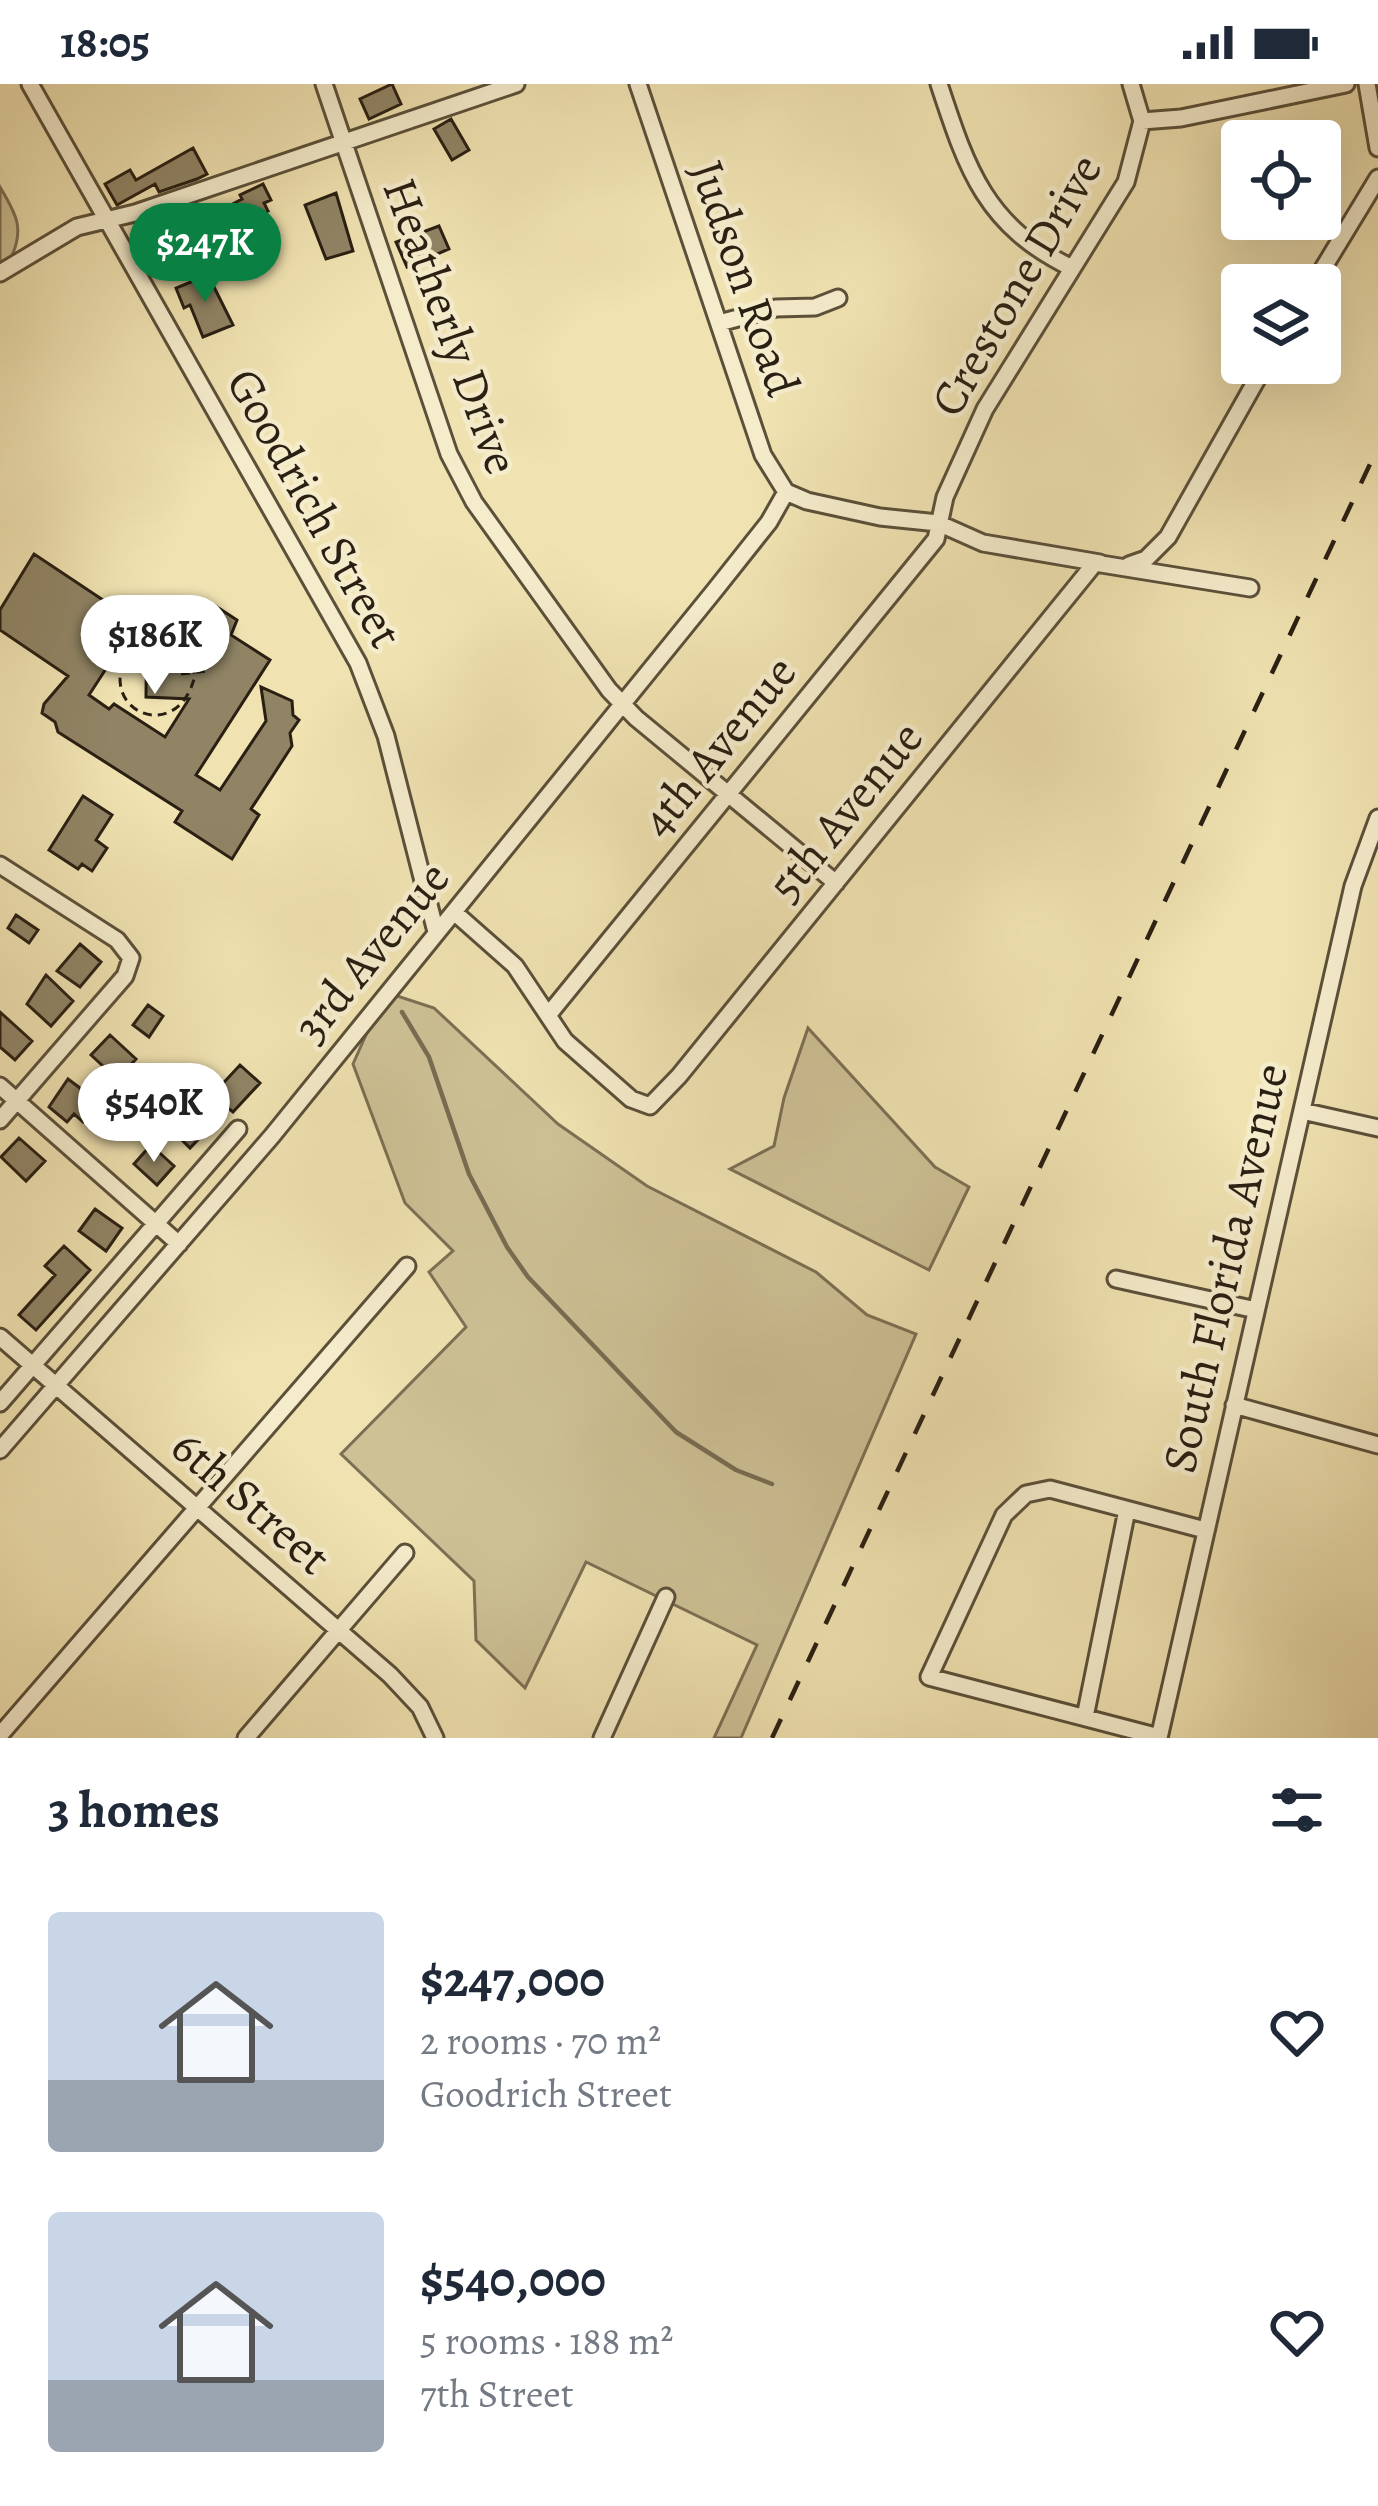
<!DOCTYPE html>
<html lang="en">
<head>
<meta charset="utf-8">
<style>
  :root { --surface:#fff; --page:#f2f2f3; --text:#1f2937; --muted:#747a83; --accent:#0b8043 }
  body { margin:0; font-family:Alegreya,serif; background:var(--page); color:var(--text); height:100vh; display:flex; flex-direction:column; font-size:45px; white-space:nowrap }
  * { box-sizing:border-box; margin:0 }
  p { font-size:39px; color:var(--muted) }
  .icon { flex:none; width:66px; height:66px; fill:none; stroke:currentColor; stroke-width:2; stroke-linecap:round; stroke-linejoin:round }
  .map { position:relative; height:1654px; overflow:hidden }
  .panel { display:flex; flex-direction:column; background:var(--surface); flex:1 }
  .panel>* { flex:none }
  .buttons { position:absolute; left:1221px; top:36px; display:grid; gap:24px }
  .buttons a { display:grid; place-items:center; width:120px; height:120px; border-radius:12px; background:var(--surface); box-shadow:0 12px 48px #0002; font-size:60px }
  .price { position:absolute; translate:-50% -102px; padding:0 27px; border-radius:42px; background:#fff; color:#222; font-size:39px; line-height:78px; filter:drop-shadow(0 3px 6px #0008) }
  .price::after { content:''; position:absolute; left:50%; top:72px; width:36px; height:27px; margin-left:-18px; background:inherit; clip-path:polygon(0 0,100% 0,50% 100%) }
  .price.selected { background:var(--accent); color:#fff }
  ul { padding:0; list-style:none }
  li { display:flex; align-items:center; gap:36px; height:300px; padding:0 48px }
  li span { display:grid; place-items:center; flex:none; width:336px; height:240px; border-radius:12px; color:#555 }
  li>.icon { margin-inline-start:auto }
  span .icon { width:144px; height:144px; fill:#fffc; stroke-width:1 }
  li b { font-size:51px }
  h2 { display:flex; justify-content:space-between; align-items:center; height:144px; padding:0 48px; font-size:51px }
  .status { display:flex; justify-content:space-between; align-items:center; height:84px; padding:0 60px; background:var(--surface); direction:ltr }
  .status svg { height:33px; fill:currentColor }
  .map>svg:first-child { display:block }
  .green { fill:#cec196; stroke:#7c7054; stroke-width:3 }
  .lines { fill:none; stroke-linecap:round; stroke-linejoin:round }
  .stream { stroke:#786c51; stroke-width:4.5 }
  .building { fill:#908465; stroke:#291f12; stroke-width:3 }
  .minor-casing { stroke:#5b503a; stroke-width:21 }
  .path { stroke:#291f12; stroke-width:3; stroke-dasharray:9 6; stroke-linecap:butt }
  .minor { stroke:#f5eccc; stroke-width:15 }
  .rail { stroke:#291f12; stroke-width:4.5; stroke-dasharray:21 21; stroke-linecap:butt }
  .labels { text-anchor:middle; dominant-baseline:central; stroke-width:9; stroke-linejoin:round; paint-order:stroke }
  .street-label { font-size:48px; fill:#291f12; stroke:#f5eccc }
</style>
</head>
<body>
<div class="status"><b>18:05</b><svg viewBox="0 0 49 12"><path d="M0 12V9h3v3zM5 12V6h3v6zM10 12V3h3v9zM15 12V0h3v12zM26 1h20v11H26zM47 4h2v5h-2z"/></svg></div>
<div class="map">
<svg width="1378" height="1654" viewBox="0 0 1378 1654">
  <rect width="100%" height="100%" fill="#f0e2b1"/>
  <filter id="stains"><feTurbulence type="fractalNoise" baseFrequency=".00167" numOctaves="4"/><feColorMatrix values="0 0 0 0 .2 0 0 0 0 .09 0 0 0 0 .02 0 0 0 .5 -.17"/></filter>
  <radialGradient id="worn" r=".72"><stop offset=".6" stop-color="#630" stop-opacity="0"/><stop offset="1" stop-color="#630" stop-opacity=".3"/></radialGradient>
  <path class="green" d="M0,103c17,28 25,43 10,73l-10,2z
    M385,908l49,16 124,116 89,62 169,86 51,43 49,19 -175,404h-27l43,-93 -171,-83 -61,126 -49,-48 -2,-59 -133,-127 125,-127 -37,-55 24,-21 -48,-48 -52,-139z
    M808,944l127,139 34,20 -40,83 -199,-101 44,-23 10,-48z"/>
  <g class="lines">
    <path class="stream" d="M402,928l27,45 40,117 38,73 21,30 148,155 60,38 36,14"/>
  </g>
  <path class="building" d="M392,0l9,20 -32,15 -9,-20z
    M451,35l18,31 -17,10 -18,-31z
    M193,64l14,26 -10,5 -38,13 -4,-8 -38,21 -12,-21 25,-14 6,10z
    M263,100l8,16 -7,3 4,8 -17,8 -3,-7 -29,15 -7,-12 30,-16 -2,-4z
    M336,109l17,58 -27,8 -21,-54z
    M170,135l23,38 -24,16 -23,-43z
    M439,142l10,23 -42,18 -11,-25z
    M208,191l25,50 -30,12 -13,-32 -6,3 -8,-20z
    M34,470l90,60 11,-16 11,9 -57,88 20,14 5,-5 51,33 24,-38 -43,-2 1,-87 37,3 14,-6 8,4 5,-8 26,17 -6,15 39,25 -74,115 24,15 46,-69 -5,-34 31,14 1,14 6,5 -9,13 2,13 -41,63 8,6 -27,44 -57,-37 7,-11 -124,-79 -3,-10 -13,-9 2,-9 24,-28 -68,-46v-20z
    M83,712l29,19 -16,25 11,8 -15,23 -10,-7 -4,5 -29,-19z
    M16,831l22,15 -9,13 -21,-15z
    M80,860l21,18 -21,25 -23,-16z
    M46,891l27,26 -22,25 -24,-22z
    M148,921l15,11 -14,21 -16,-12z
    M0,928l32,29 -17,19 -15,-13z
    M110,951l26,24 -19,20 -26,-24z
    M240,981l20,18 -27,29 -5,-4 -38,40 -14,-14z
    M68,995l32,24 -17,19 -9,-8 -7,8 -18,-15z
    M19,1054l26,23 -19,20 -25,-24z
    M151,1061l23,21 -17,19 -23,-21z
    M95,1125l27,19 -16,23 -27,-20z
    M64,1162l26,24 -54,60 -17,-15 36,-40 -10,-9z"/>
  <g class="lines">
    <defs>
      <path id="minor" d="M30,0l328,579 28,73 50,196
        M324,0l125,370 25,48 135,188 27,28 200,165
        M638,0l125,371 23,37
        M939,0c28,85 46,142 133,184
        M1367,0l11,64
        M1142,37l39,-3 165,-34
        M0,189l77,-46 58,-14 381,-129
        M1313,201l65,-107
        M719,239l57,-15 39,-1 23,-9
        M786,408l21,9 73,16 58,6 45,20 117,20
        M1129,481l17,-6 22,-22 98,-174
        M0,781l117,75 14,18 -6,18 -125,144
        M454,828l61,54 50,75 66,58 19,7 29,-30 416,-513 155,25
        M549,930l387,-475 9,-42 40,-88 141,-227 16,-61 -11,-37
        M0,1002l179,158
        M1302,1027l76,17
        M1116,1195l140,31
        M0,1253l390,338 30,32 15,31
        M0,1319l238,-274
        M1234,1321l144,40
        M0,1366l272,-314 443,-546 54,-68 17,-30
        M1085,1633l42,-207
        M0,1651l407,-469
        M1159,1653l-230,-60 75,-162 22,-21 24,-5 155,41
        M246,1654l159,-185
        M602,1654l64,-141
        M1159,1654l194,-852 25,-68"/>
    </defs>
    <use href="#minor" class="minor-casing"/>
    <path class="path" d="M147,575l-12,-17c-51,65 43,109 60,33l-3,-7
      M181,590l26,-3"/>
    <use href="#minor" class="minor"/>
    <path class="rail" d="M772,1654l606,-1291"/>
  </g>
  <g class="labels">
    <g class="street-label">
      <text transform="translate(745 194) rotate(71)">Judson Road</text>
      <text transform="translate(1016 201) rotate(-60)">Crestone Drive</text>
      <text transform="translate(451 242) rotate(70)">Heatherly Drive</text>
      <text transform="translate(315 424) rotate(61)">Goodrich Street</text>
      <text transform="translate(718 662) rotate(-51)">4th Avenue</text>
      <text transform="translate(845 727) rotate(-51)">5th Avenue</text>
      <text transform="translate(371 868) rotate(-51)">3rd Avenue</text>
      <text transform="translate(1225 1184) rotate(-77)">South Florida Avenue</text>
      <text transform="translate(251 1418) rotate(41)">6th Street</text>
    </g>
  </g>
  <rect width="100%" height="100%" filter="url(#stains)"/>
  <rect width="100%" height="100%" fill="url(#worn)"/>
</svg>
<div class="buttons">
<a><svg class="icon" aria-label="locate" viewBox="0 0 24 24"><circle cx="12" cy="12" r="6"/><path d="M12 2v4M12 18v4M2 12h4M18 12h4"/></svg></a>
<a><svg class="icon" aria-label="layers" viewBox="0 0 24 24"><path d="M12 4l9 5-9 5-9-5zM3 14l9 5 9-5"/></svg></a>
</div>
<b class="price selected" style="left:205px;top:221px">$247K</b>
<b class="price" style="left:155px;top:613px">$186K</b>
<b class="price" style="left:154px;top:1081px">$540K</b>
</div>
<section class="panel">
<h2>3 homes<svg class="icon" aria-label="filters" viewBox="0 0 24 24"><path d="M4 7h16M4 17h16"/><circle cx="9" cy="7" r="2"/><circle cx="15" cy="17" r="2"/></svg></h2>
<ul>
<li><span style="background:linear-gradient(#c9d6e8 70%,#9aa5b1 0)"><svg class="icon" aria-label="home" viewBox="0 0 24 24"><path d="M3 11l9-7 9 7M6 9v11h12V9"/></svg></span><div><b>$247,000</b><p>2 rooms · 70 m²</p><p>Goodrich Street</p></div><svg class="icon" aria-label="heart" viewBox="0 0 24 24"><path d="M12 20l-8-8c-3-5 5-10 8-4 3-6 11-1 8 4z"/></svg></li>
<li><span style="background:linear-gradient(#c9d6e8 70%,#9aa5b1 0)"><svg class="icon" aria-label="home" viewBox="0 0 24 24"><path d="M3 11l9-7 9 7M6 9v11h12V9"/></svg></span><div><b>$540,000</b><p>5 rooms · 188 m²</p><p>7th Street</p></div><svg class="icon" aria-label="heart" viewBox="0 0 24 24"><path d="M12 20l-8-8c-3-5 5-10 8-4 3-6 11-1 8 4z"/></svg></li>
</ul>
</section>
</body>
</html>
